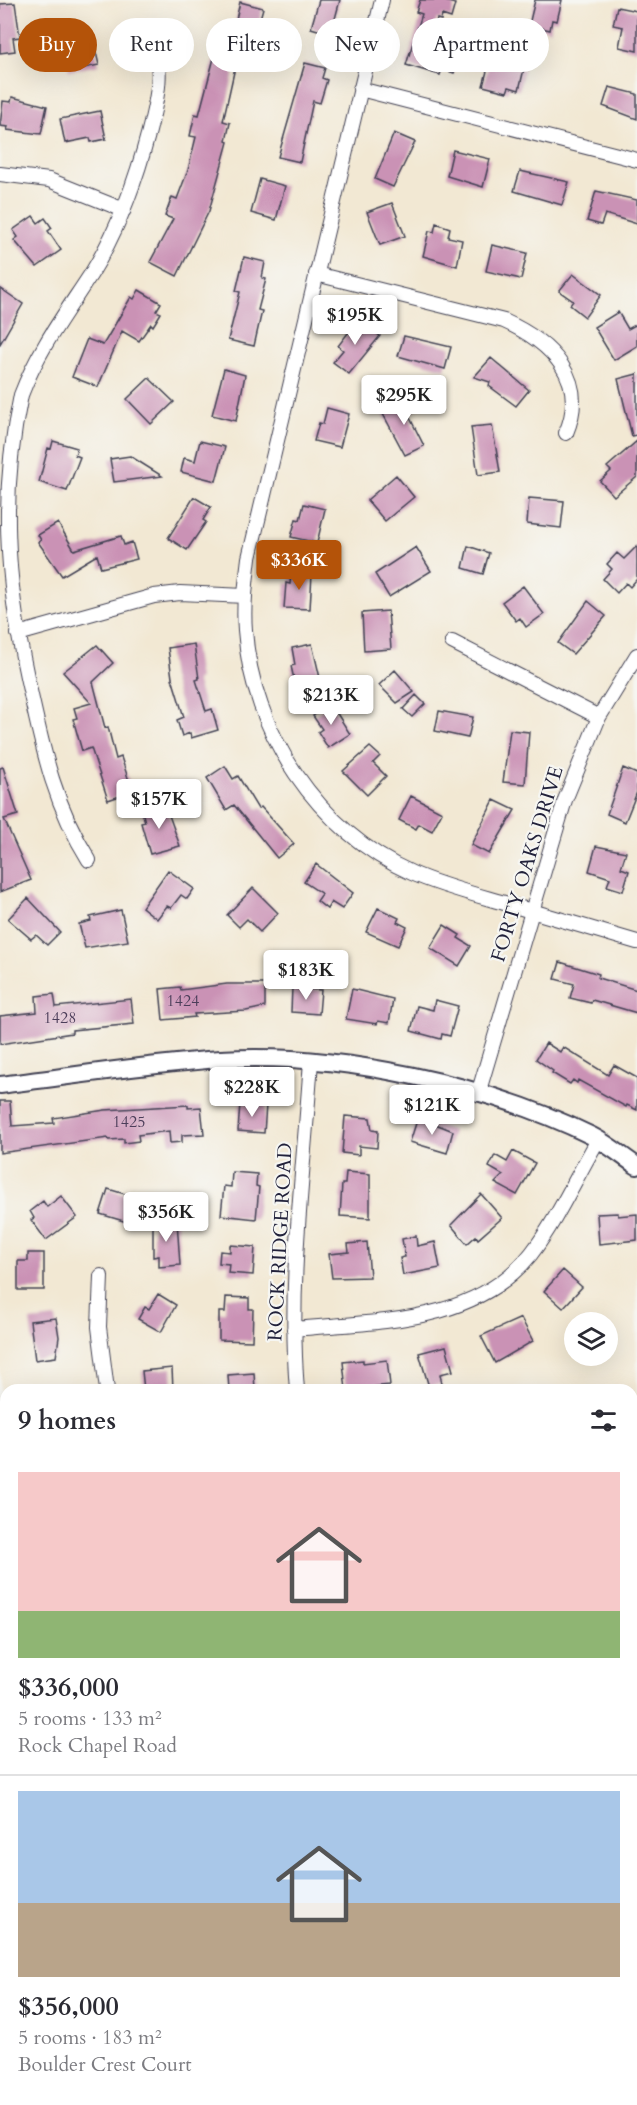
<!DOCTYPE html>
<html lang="en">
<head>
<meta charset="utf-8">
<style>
  :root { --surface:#fff; --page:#f7f7f7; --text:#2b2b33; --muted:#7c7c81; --line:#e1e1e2; --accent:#b45309 }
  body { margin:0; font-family:Cardo,serif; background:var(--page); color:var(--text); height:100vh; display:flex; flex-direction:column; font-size:22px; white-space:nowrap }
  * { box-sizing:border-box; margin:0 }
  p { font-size:20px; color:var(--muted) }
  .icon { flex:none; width:33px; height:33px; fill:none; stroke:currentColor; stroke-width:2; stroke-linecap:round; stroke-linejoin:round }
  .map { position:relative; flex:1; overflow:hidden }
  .drawer { position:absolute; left:0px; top:1384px; width:638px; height:722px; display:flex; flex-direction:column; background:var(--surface); border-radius:18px 18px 0 0; box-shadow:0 6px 24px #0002 }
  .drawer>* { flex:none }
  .banner { position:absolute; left:18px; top:18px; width:602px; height:54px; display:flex; gap:12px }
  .buttons { position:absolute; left:564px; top:1312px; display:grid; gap:12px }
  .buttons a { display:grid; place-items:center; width:54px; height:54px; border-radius:50%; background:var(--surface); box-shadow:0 6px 24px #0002; font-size:30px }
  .price { position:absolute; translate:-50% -51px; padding:0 14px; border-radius:6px; background:#fff; color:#222; font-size:20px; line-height:39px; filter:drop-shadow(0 2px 3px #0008) }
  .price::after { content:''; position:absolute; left:50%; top:36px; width:18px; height:14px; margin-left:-9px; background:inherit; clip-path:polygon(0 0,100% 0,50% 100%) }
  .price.on { background:var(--accent); color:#fff }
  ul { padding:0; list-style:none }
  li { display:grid; align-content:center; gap:12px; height:318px; padding:0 18px }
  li+li { border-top:2px solid var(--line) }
  li span { display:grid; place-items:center; height:186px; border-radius:0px; color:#555 }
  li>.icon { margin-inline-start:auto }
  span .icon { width:108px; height:108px; fill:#fffc; stroke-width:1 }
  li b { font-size:26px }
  h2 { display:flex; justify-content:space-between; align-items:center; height:72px; padding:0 18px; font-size:26px }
  .tag { padding:0 21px; border-radius:27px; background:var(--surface); box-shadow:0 6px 24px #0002; font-size:21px; line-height:54px }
  .tag.on { background:var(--accent); color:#fff }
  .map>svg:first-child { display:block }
  .building { fill:#ca92b5 }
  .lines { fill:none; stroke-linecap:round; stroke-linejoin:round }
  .minor-casing { stroke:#414052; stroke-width:16 }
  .tertiary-casing { stroke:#414052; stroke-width:20 }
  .minor { stroke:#fff; stroke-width:14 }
  .tertiary { stroke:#fff; stroke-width:16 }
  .labels { text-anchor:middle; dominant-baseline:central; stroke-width:4.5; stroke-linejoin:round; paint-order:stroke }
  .number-label { font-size:16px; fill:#4c3e5a }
  .street-label { font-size:20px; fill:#22223b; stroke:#f6f6f2 }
</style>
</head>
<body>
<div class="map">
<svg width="637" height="2105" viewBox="0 0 637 2105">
  <rect width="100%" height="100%" fill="#f6f6f2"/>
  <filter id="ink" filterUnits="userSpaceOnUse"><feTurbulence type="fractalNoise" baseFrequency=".0167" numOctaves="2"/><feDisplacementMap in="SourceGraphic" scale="12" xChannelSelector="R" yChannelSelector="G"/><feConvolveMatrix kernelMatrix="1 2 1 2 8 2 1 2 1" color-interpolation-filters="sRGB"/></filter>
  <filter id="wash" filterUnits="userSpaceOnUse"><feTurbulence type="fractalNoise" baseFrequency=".008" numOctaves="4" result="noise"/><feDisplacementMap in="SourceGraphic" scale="24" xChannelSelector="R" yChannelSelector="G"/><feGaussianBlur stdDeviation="1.35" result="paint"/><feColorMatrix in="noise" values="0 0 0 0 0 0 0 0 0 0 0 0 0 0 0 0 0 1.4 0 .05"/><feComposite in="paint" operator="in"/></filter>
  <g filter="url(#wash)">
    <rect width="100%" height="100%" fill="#f2e8d3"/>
    <g id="blocks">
      <path class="building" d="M319,0h21l-9,34 -20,-6z
        M420,0h22l13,4 -4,14 -9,-3 -1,5 -4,-1 -8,24 32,10 -7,20 -12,-4 -2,6 -34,-10 16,-51 -6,-2z
        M535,0h27l-5,21 -5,-1 -2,10 -21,-5z
        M240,2l23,6 -11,39 -21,-6z
        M15,3l5,34 -7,1 2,13 -15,2v-49z
        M617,7l20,4v40l-18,-4 4,-20 -10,-2z
        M91,31l8,34 -30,6 -6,-35z
        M214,58l22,5 -13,58 7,2 -4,18 2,1 -19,69 -32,65 -27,-14 23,-43 -8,-3 7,-19 5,2 11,-29 8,-33 -6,-1 5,-22 4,1z
        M490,60l34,9 -5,21 -10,-3 -2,5 -24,-6z
        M305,63l20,5 -3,10 5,2 -7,23 -7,-2 -13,61 -22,-5z
        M609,87l28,7v25l-34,-13z
        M12,97l35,9 -6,28 -34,-4 1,-3 -8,-1 3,-25 8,1z
        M100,111l6,28 -15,3 -1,-4 -25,5 -5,-24z
        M394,133l21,9 -22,45 -18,-8z
        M453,150l37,9 -7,28 -36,-11z
        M520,171l49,11 -7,23 -48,-14z
        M260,179l25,7 -9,34 -25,-7z
        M596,191l41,9v24l-32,-10 -4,11 -14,-4z
        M392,203l13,33 -25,9 -13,-33z
        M33,216l5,7 7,-5 7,10 -4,3 13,19 -24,17 -23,-27 4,-3 -5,-7z
        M436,223l14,5 -2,9 14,3 -5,26 -34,-10 6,-25 5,1z
        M492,245l35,8 -6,26 -35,-8z
        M244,257l21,5 -3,16 4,1 -8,31 4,1 -8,35 -26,-6 12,-48 -4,-1z
        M573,274l28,21 -16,22 -15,-12 3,-4 -14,-10z
        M0,288l23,16 -23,40z
        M139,290l22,13 -5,8 5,2 -8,13 -2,-2 -12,17 -17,-10 -24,56 -26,-10 15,-38 16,6 28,-48 3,2z
        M618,312l10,17 9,-5v22l-23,14 -20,-33z
        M358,320l22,16 -31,38 -16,-12 10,-12 -5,-4z
        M404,336l47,11 -6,22 -47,-13z
        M491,358l38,32 -13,16 -27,-20 1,-4 -16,-5z
        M224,369l21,6 -9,46 -24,-6z
        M637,374v61l-5,1 -14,-57z
        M149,378l25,24 -23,22 -24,-25z
        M411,398l5,12 -8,4 16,32 -19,9 -23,-43z
        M327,408l22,6 -9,33 -26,-6 5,-18 4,1z
        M492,425l8,47 -22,3 -7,-48z
        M53,441l24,7 -2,7 5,2 -13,34 -28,-9 9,-34 3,1z
        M200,441l25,6 -9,34 -35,-9 3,-14 11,3z
        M637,441v36l-23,19 -14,-15 11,-10 -4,-4z
        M130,456l32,20 -48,6 -4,-23z
        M396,475l18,22 -29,24 -18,-21z
        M194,497l17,10 -8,13 3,2 -19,28 -19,-12z
        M529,498l35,3 -3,27 -34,-4z
        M304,504l21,5 -8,34 -26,-6 5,-18 4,1z
        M58,523l16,27 47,-14 3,9 8,-3 5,17 -36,9 -4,-13 -35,21 -24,-34 3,-2 -3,-5z
        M468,546l21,7 -6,21 -20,-6z
        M637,546v33l-7,8 -4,-4 -9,10 -14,-14 9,-10 -5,-5 10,-11 7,6z
        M416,547l15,24 -42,26 -14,-23z
        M291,572l21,2 -2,35 -26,-1 2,-25 4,1z
        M523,586l21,28 -18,13 -6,-9 -4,3 -14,-19z
        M588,601l18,15 -33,38 -15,-11z
        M388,611l3,38 -27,2 -2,-38z
        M194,644l5,35 -3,1 10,31 6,-2 6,21 -27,8 -1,-5 -8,3 -5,-16 7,-3 -12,-39 -4,-30z
        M312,644l8,34 -25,6 -4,-18 4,-1 -3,-17z
        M97,645l16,18 -20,19 12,46 3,-1 8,32 5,-2 9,27 -3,1 2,8 -21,7 -17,-52 -9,3 -9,-32 4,-1 -3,-10 17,-5 -28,-31z
        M395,670l19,22 -17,11 -18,-18z
        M416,695l9,9 -13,13 -9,-8z
        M331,704l19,30 -22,14 -10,-16 4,-3 -9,-13z
        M439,711l34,6 -5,21 -33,-7z
        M510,730l19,2 -4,52 -22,-2z
        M370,747l10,9 -7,7 13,13 -19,19 -24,-24z
        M225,766l8,13 5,-3 20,33 3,-2 33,37 -17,14 -43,-53 -8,5 -19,-32z
        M3,767l15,48 -14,4 27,61 -31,12v-124z
        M623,768l14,6v18l-12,30 -18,-8z
        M411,796l31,16 -10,19 -13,-7 -3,5 -17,-9z
        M494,800l21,10 -26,44 -18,-9z
        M165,804l15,42 -30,8 -9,-31 4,-1 -3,-11z
        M596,846l30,6 -5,16 8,3 -6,20 -16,-5 3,-8 -21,-7z
        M316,864l37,29 -11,16 -11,-7 -4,7 -10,-8 5,-7 -18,-12z
        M168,870l26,19 -7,10 -6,-4 -10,13 -4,-2 -10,13 -15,-12z
        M253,888l25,25 -18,19 -13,-13 -8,8 -12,-12z
        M28,898l32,34 -13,13 -11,-10 -5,4 -23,-20z
        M378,908l21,10 -2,4 10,5 -9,19 -32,-14z
        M121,910l7,31 -43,7 -6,-24 12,-3 -1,-4z
        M444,925l16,10 -2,3 13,8 -12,20 -29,-18z
        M560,962l39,12 -1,4 39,12v23l-45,-13 -1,3 -21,-5 4,-14 -19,-5z
        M227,984h38v23l-19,4 -52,3 1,3 -32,3 -3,-31 20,-2 1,3z
        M292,988l29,2 -2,24 -28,-2z
        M352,989l41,10 -4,24 -11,-2 -1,3 -31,-5z
        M54,994l2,13 75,-8 3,25 -62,6v3l-72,11v-28l37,-4 -1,-16z
        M435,1000l23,6 -8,30 -8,-2 -1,5 -30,-8 6,-25 16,4z
        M546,1043l14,9 3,-5 45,28 6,-10 23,13v32l-10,-5 -1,2 -48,-27 -1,3 -4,-3 -3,4 -18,-11 1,-2 -17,-12z
        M0,1101h10l2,25 42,-3 -1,-5 52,-8 83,-5v3l13,-1 3,27 -22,1v7l-12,1 -1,-12 -31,4 1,6 -15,2v-4l-15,1 -1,-2 -108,15z
        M240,1103l26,2 -2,28 -26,-2z
        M345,1116l25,2 2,12 6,1 -1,17 -18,-2v9l-17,-2z
        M418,1117l35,14 -6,22 -37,-11z
        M513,1151l22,12 -18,32 -22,-12 8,-8 -14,-8 6,-12 12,7z
        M232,1172l25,2 -1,12 3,1 -3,32 -35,-4 3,-29 7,1z
        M346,1172l24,2v44l-30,-2 2,-32h3z
        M108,1189l27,8 -8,25 -27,-8z
        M481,1194l21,24 -24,21 -2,-3 -9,8 -16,-19z
        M61,1196l16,21 -31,23 -15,-20 3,-2 -4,-7 13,-10 4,6z
        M618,1213v3l19,-2v26l-38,4 -2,-30z
        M177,1221l3,44 -21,2v-11l-6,1v-35z
        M416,1236l1,10 18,-4 5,26 -37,7 -3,-17 5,-1 -3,-18z
        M367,1242l3,35 -38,1 -3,-24 20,-2 -1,-8z
        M230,1245l25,2 -2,28 -25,-2 1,-9 -10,-1 1,-12 10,1z
        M28,1253h16v37h-26v-29h10z
        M563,1270l19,17 -19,21 -19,-17z
        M158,1294l18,11 -15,27 -23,-13 7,-12 4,2z
        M226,1297l23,1v11h4l-1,32 -33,-1v-28h6z
        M56,1318l3,19 -3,20 -21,3 -5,-39z
        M521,1318l12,23 -38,22 -14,-27z
        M446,1346l7,25 -13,3 2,10 -13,3 -10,-34z
        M363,1360v3l24,-3 3,25 -27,3 1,2h-18l-3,-28z
        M172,1368l1,22h-29l-2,-19z
        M254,1373l1,17h-26l-1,-15z"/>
    </g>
  </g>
  <g filter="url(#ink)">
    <use href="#blocks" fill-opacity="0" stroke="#414052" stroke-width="1.5"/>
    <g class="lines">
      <defs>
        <path id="minor" d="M382,0l-133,558c-3,24 -6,48 -4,72 7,102 73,201 167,243 32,14 65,22 99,32 42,12 84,25 126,37
          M360,89l277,71
          M0,174l49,6 75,30
          M316,274l188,47c47,21 85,58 62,112
          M18,634l136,-38 26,-3 65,3
          M452,642l147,75
          M89,860c-37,-59 -47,-116 -62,-183 -21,-98 -27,-184 -6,-282 17,-45 44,-81 70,-121 28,-45 45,-93 58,-143 9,-35 15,-62 3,-97
          M478,1094l87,-294 34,-83 38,-62
          M101,1276l-2,51 8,63
          M294,1329c81,-8 180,-4 237,-75 26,-34 45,-77 67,-114
          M297,1390c-9,-109 7,-220 14,-330
          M632,1447l5,-1
          M0,1551l6,-1
          M0,1823l6,5
          M282,2100l1,5
          M482,2100l2,5
          M48,2105l1,-5"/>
        <path id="tertiary" d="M0,1085c73,-9 147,-21 221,-26 116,-7 266,25 371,77 16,8 30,20 45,30"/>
      </defs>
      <use href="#minor" class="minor-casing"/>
      <use href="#tertiary" class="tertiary-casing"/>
      <use href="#minor" class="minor"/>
      <use href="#tertiary" class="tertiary"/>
    </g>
  </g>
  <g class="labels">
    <g class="number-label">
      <text x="183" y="1001">1424</text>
      <text x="60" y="1018">1428</text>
      <text x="129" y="1122">1425</text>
    </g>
    <g class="street-label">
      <text transform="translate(527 864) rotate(-73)">FORTY OAKS DRIVE</text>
      <text transform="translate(280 1242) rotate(-87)">ROCK RIDGE ROAD</text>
    </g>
  </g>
</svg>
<div class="buttons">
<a><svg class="icon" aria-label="layers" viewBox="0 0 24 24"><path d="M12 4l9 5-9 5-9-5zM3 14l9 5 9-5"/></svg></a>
</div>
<b class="price" style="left:355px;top:346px">$195K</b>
<b class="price" style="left:404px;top:426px">$295K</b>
<b class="price on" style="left:299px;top:591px">$336K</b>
<b class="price" style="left:331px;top:726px">$213K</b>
<b class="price" style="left:159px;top:830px">$157K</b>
<b class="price" style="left:306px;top:1001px">$183K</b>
<b class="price" style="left:252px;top:1118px">$228K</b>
<b class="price" style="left:432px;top:1136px">$121K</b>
<b class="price" style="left:166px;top:1243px">$356K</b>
<div class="banner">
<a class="tag on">Buy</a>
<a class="tag">Rent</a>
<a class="tag">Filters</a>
<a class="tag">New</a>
<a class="tag">Apartment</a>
</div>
<section class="drawer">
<h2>9 homes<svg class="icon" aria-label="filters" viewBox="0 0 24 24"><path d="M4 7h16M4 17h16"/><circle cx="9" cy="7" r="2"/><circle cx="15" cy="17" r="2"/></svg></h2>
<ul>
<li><span style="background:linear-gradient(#f6c9c9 75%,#8fb573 0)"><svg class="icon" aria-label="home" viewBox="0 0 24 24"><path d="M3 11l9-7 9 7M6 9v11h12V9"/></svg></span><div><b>$336,000</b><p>5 rooms · 133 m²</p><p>Rock Chapel Road</p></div></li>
<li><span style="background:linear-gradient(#a9c7e8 60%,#b9a48a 0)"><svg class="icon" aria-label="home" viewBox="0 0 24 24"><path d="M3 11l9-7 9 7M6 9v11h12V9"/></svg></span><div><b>$356,000</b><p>5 rooms · 183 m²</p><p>Boulder Crest Court</p></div></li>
</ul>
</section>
</div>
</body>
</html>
